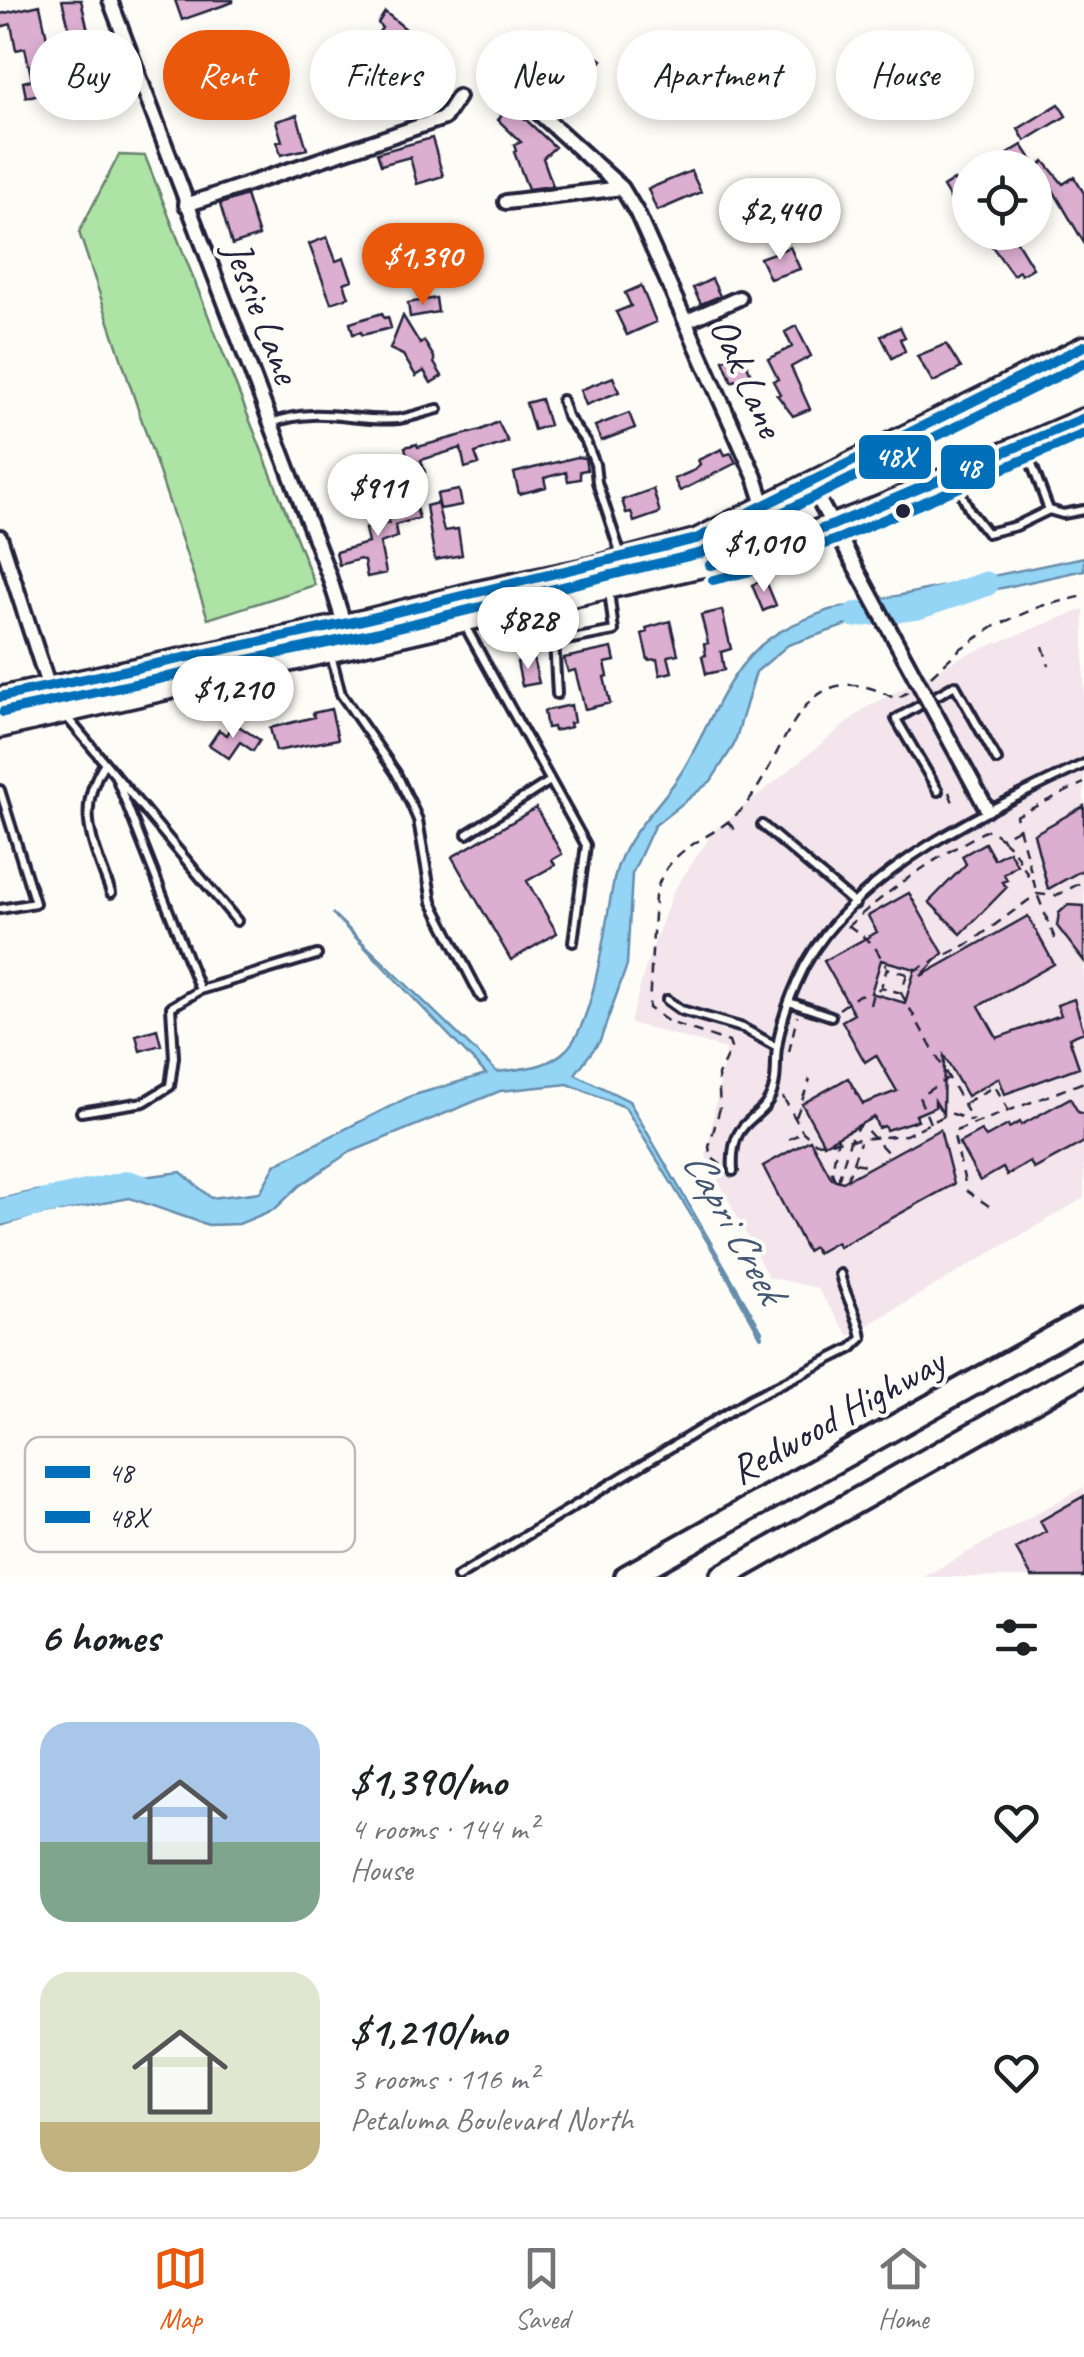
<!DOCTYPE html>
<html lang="en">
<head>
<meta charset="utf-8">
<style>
  :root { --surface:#fff; --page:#f6f6f6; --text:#202124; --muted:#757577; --line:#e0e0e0; --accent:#ea580c }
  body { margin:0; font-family:Caveat,sans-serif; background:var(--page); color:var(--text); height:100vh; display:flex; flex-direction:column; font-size:38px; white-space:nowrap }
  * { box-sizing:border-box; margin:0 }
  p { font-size:32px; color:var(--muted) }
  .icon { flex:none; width:55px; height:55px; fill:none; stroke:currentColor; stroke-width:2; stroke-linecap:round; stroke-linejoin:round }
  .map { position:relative; height:1577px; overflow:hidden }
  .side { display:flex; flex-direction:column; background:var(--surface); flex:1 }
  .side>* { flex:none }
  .guide { position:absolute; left:30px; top:30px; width:1025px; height:90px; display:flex; gap:20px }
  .fabs { position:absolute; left:952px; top:150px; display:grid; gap:20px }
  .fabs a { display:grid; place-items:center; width:100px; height:100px; border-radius:50%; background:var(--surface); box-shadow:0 5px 15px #0003; font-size:50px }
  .price { position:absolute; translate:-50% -85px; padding:0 22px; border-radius:35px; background:#fff; color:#222; font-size:32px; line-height:65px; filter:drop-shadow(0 2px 5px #0008) }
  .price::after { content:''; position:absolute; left:50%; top:60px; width:30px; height:22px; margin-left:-15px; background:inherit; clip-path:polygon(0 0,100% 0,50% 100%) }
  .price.selected { background:var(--accent); color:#fff }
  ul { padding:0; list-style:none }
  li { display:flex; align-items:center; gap:30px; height:250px; padding:0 40px }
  li span { display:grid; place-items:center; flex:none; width:280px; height:200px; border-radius:30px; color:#555 }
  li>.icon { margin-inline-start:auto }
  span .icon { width:120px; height:120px; fill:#fffc; stroke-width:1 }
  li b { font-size:42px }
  h2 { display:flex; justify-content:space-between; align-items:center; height:120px; padding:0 40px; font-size:42px }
  .chip { padding:0 35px; border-radius:45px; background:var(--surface); box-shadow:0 5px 15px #0003; font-size:35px; line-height:90px }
  .chip.selected { background:var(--accent); color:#fff }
  .tab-bar { display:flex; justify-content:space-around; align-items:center; height:140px; border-top:2px solid var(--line); background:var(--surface); font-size:28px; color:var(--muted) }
  .tab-bar a { display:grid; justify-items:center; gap:5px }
  .tab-bar .selected { color:var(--accent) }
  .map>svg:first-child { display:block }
  .built { fill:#f3e5eb }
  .green { fill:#ade3a5; stroke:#688270; stroke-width:2.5 }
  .water { fill:#94d4f5; stroke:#668dab; stroke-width:2.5 }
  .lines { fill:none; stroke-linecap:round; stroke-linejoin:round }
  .stream { stroke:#668dab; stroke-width:4 }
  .river { stroke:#94d4f5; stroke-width:25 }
  .building { fill:#dcaed0; stroke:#22223b; stroke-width:2.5; fill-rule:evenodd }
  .lane-casing { stroke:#22223b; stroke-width:14 }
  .street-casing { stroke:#22223b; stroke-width:20 }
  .secondary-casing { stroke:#22223b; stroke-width:25 }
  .highway-casing { stroke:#22223b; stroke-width:30 }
  .path { stroke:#22223b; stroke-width:2.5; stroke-dasharray:10 8; stroke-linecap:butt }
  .lane { stroke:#fdfcf7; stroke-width:6 }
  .street { stroke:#fdfcf7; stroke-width:12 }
  .secondary { stroke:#fdfcf7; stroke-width:18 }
  .highway { stroke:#fdfcf7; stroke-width:22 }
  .street-bridge-casing { stroke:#22223b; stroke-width:20; stroke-linecap:butt }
  .street-bridge { stroke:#fdfcf7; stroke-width:12 }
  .bus-1-casing { stroke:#fdfcf7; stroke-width:18 }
  .bus-2-casing { stroke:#fdfcf7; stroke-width:18 }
  .bus-1 { stroke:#006fba; stroke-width:10 }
  .bus-2 { stroke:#006fba; stroke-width:10 }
  .bus-dot { fill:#22223b; stroke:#fdfcf7; stroke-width:4 }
  .labels { text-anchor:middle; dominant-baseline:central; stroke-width:8; stroke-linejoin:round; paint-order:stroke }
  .street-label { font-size:40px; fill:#22223b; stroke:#fdfcf7 }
  .water-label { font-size:42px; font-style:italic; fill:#445773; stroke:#fdfcf7 }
  .key { fill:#fdfcf7; stroke:#bbbbbf; stroke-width:2.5 }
  .key-label { font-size:28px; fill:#22223b }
  .line-badge { stroke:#fdfcf7; stroke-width:4 }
  .badge-label { font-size:28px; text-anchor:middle; font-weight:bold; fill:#fff }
</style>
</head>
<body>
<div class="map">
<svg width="1084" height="1577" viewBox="0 0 1084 1577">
  <rect width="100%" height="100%" fill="#fdfcf7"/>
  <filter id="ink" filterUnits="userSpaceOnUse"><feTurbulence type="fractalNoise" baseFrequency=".01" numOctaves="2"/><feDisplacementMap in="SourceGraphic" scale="20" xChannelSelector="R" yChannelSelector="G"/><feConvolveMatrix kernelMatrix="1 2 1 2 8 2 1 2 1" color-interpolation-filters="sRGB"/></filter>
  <g filter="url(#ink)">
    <path class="built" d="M1084,609v589l-235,138 -32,-48 -49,-11 -62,-121 20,-107 -96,-26 16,-57 27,-74 40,-60 151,-123 97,-52z
      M1084,1487v90h-160l138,-78z"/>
    <path class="green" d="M119,155l26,1 170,429 -107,34 -129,-387z"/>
    <path class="water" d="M1084,557v13l-82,18 -79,11 -135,46 -32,27 -22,73 -23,36 -57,45 -22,48 -5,91 -27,76 -25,33 54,27 134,232 -138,-226 -57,-23 -68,7 -152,62 -49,33 -24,23 -36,15 -31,1 -78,-27 -97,18 -33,10v-27l36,-8 59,4 48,-18 38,-5 30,26 49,-6 16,-28 135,-68 75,-22 -154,-161 165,159c26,-4 50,-3 70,-23 30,-32 38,-131 48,-174 10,-41 45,-68 66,-102 25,-39 41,-91 75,-123 19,-20 47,-30 73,-40z"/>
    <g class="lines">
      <path class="stream" d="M722,1266l39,70"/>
      <path class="river" d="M855,615l63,-8 68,-23
        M0,1212l129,-29 27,9"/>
    </g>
    <path class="building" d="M62,0h19l7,31 -17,4z
      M175,0h58v2l-51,18z
      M40,5l13,62 7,-1 5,23 -39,8 -3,-15 9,-2 -7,-32 -9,2 -5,-26 -11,3v-13z
      M385,12l38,31 6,-6 12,10 -18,24 -47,-35 6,-8 -4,-5z
      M232,36l2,7 10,-3 3,3 3,11 -4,1 10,40 -29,5 -5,-21 4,-1 -9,-39z
      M579,44l23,16 -8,10 4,2 -14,17 -23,-20 3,-4 -5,-3z
      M503,98l52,49 -12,11 10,28 -25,3 -14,-37 2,-1 -2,-6 7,-3 -23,-22 4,-5 -8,-7z
      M1059,104l7,12 -41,25 -7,-12z
      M297,115l10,34 -26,6 -4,-13 5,-1 -6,-20z
      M432,138l11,38 -26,8 -7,-27 -29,8 -4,-12z
      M1022,145l15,23h-33l-5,-9z
      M1044,161l19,23 11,-7 10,16v50l-35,-60 -14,6v-19z
      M691,171l10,21 -44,19 -9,-22z
      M954,180l15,26 -11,6 -15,-25z
      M246,195l13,41 -27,9 -12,-41z
      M994,232h17l22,36 -12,7 -2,-4 -6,4 -27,-37z
      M327,237l9,24 8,-3 8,22 -8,3 5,14 -18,6 -22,-59z
      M790,247l10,22 -30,10 -10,-21z
      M712,279l8,17 -19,8 -8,-16z
      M641,286l15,36 -29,13 -11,-23 15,-6 -6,-13z
      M436,298l2,14 -28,5 -2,-14z
      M382,313l2,5 4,-1 3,11 -29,7 -1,-3 -8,2 -3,-11z
      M403,316l17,28 4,-3 10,16v6l8,13 -11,7 -7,-12 -8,5 -13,-21 -13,-6z
      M796,326l15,30 -20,11 19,42 -17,7 -16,-21 3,-1 -7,-13 5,-2 -10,-20 24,-12 -7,-15z
      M900,327l5,10 -5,2 5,12 -13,7 -11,-22z
      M946,344l15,24 -28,14 -16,-26z
      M742,353l10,24 -14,6 -2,-3 -4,2 -9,-22z
      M613,377l6,15 -33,13 -6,-15z
      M541,399l8,26 -15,5 -8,-27z
      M629,413l6,15 -34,13 -6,-15z
      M498,422l10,20 -33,11 4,11 -14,4 -4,-20 -40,12 4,12 -13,3 -7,-28 12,-3 1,3 63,-17z
      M722,449l3,6 6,-2 5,10 -56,28 -6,-12 21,-9 5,-6 -2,-4z
      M577,457l8,1 2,12 -7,1v8l-12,2 -2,-9 -22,6 2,9 -27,7 -5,-21z
      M653,489l7,24 -26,9 -3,-10 -5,1 -4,-13z
      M459,490l3,15 -22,4 -3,-15z
      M393,493l6,19 17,-4 3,10 -24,7 2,12 -17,6 6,30 -19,4 -3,-16 -4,-2 -21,6 -3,-13 32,-9 -3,-14 24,-6 -9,-26z
      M437,503l7,28 14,-2 4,26 -27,5 -9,-54z
      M765,579l11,26 -13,6 -11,-26z
      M722,610l9,39 -10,3 3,18 -18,4 -4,-18 4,-1 -2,-11 4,-1 -7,-28z
      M670,621l8,33 -10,2 4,16 -12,3 -3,-16 -9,1 -6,-26 5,-2 -1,-4z
      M612,648l3,13 -10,2 3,13 -4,1 6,26 -25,6 -10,-39 -7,2 -4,-14z
      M533,658l6,25 -17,3 -5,-24z
      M571,705l3,17 -4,1 1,4 -17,4 -1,-4 -6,1 -3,-17z
      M331,709l7,30 -62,12 -6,-23 44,-11 -1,-4z
      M234,723l26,17 -7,11 -13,-9 -11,16 -20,-13 10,-15 8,5z
      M1084,806v63l-36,20 -14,-55z
      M536,808l26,46 -10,6 3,5 -28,16 30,52 -46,27 -59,-103z
      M985,843l9,16 15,-8 8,14 -13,9 3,6 -5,2 5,5 -46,47 -32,-32 37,-38 -4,-8z
      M909,893l34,60 -22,23 107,-60 26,48 -75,42 18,32 64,-23 -4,-10 17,-6 10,33 -15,6 10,29 -74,27 -6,-16 -32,18 -23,-40 -1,58 -8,-13v6l-19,8 2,5 -32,10 -2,-4 -6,2 -4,-11 -50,27 -22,-40 46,-26 15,26 34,-13 -21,-36 -11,7 -23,-41 12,-7 -30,-53 53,-29 -9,-16zM881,960l34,9 -10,34 -34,-10z
      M1068,905l16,1v55l-27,-35 2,-13z
      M157,1029l4,16 -21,6 -4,-16z
      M1070,1098l8,14 6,2v28l-50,27 -4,-7 -23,13 -4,-7 -23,13 -21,-38 22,-12 5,6 22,-12 1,3 11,-6 1,3z
      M940,1129l14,55 -115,63 -2,-5 -20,11 -3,-6 -7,4 -44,-85 47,-26 22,39 11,3z
      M1084,1496v81h-52l-16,-28 30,-17 -6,-11z"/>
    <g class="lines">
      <defs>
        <path id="lane" d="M562,400l5,16 19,26 9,22 2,18 25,76
          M272,423c46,-18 83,0 127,-4 13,-2 26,-7 39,-10
          M1025,446l24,64 14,4 21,-4
          M953,476l17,35 17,22 29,-7 33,-16
          M552,603l5,91
          M464,624l122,221 -13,97
          M557,642l57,-11 -5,-40
          M331,655l10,39 55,79 16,33 6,14 14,82 49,95
          M65,715l172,206
          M104,764c-30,47 -10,81 7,129
          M116,777l84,213 117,-35
          M0,790l35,113 -35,6
          M938,791l-42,-72 59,-34 42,75
          M762,825l93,79
          M467,834l83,-53
          M667,1000l14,10 62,18 34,19
          M789,1002l42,14
          M81,1112l63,-10 26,-16 4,-29 -3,-50 29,-17
          M733,1171c-4,-60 32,-45 41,-85 3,-12 1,-25 3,-38 3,-22 11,-46 20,-66 45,-107 189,-171 287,-218
          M458,1577l292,-178 102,-51 10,-10c-3,-22 -17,-41 -22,-64"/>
        <path id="street" d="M110,0l219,576 23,73
          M518,94l104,94 15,25 118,264 9,28
          M506,202l116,-14
          M186,205l258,-87 14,-21
          M687,321l52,-23
          M809,482l52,95
          M0,537l48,148
          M937,717l50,92"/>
        <path id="secondary" d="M0,697l367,-78 106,-27 114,-24 109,-29 388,-193
          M0,728l742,-170 138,-52 204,-88"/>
        <path id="highway" d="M627,1577l457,-256
          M722,1577l362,-205"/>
      </defs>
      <use href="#lane" class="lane-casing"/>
      <use href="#street" class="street-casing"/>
      <use href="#secondary" class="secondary-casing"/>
      <use href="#highway" class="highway-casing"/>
      <path class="path" d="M1043,646l6,20
        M931,676l29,-27 35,-23 46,-20 43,-10
        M949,792l5,13
        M728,822l9,10
        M1002,839l11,10 19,33
        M848,925l25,19 13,22
        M847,927c43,-39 91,-71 142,-98l12,9 18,-10
        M1055,939l-18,-45 -21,-78 68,-33
        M907,974l-6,19 -20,-6 6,-19 20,6 63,-31 67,-49 19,2 28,-15
        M901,993l72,128
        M870,1005l3,-12 7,-5
        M839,1009l20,-14 14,-2
        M789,1052l8,-36
        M783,1097l20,35 13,11 90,-8 44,-22 22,8
        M965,1103l30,-17 13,24
        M796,1117l14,-38
        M930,1123l-11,-26 29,-19
        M789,1139l12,-6
        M854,1163l18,3
        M721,1165l-10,-8 -2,-10 11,-39 -2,-33 13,-27 -2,-6 -60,-20 -20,-14 6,-112c12,-52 52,-52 84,-84 49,-49 55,-168 157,-113l12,-7
        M835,1180l-3,-7 6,-36
        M847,1180l13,-38
        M838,1181l14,-47 9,-10 30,32
        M989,1206l-22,-15 -14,-59 131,-50"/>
      <use href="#lane" class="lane"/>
      <use href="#street" class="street"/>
      <use href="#secondary" class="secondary"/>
      <use href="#highway" class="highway"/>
      <defs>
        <path id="street-bridge" d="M861,577l76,140"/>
      </defs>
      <use href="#street-bridge" class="street-bridge-casing"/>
      <use href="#street-bridge" class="street-bridge"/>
      <defs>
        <path id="bus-1" d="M710,565l32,-7 91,-33 251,-107
          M0,697l367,-78 329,-80 388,-193"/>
        <path id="bus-2" d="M713,580l34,-8 91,-33 246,-105
          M3,712l367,-78 331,-81 383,-190"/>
      </defs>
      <use href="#bus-1" class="bus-1-casing"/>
      <use href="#bus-2" class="bus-2-casing"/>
      <use href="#bus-1" class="bus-1"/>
      <use href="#bus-2" class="bus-2"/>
    </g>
  </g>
  <circle class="bus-dot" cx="903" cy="511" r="9"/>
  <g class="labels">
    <g class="street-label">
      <text transform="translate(262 312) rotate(69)">Jessie Lane</text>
      <text transform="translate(747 377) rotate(66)">Oak Lane</text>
      <text transform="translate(837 1416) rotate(-29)">Redwood Highway</text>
    </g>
    <g class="water-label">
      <text transform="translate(734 1226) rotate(61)">Capri Creek</text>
    </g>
  </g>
  <rect x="25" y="1437" width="330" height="115" rx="15" class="key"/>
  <rect x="45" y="1466" width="45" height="12" fill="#006fba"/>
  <rect x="45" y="1511" width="45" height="12" fill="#006fba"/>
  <g class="key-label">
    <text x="108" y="1482">48</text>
    <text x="108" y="1527">48X</text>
  </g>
  <g class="line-badge">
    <rect x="857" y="433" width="76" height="48" rx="10" fill="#006fba"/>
    <rect x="939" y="443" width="58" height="48" rx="10" fill="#006fba"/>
  </g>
  <g class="badge-label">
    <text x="895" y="466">48X</text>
    <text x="968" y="477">48</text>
  </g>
</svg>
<div class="fabs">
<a><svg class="icon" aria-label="locate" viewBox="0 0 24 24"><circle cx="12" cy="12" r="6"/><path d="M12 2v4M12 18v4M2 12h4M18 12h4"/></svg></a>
</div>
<b class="price" style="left:780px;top:263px">$2,440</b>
<b class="price selected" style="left:423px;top:308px">$1,390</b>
<b class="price" style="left:378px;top:539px">$911</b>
<b class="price" style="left:764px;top:595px">$1,010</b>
<b class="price" style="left:528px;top:672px">$828</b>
<b class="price" style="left:233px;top:741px">$1,210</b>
<div class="guide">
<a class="chip">Buy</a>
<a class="chip selected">Rent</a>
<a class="chip">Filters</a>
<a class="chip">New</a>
<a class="chip">Apartment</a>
<a class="chip">House</a>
</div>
</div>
<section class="side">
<h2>6 homes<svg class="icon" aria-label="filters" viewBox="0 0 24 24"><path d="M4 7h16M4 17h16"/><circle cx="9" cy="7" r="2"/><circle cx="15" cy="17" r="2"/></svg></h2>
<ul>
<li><span style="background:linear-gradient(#a9c7e8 60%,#7fa58c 0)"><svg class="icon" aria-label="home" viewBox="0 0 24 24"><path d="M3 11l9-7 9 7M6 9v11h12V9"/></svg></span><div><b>$1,390/mo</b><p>4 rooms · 144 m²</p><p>House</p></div><svg class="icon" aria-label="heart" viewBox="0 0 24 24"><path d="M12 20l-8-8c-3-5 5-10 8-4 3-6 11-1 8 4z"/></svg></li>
<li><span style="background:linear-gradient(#dfe7d0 75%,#c2b280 0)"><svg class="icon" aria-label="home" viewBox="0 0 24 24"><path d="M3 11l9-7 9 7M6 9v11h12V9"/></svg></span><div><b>$1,210/mo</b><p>3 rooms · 116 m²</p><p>Petaluma Boulevard North</p></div><svg class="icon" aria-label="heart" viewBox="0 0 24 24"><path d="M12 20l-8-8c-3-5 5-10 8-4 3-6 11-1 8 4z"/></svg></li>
</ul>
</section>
<nav class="tab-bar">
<a class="selected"><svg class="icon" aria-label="map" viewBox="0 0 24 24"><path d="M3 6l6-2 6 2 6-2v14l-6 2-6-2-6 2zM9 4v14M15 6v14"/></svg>Map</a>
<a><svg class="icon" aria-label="saved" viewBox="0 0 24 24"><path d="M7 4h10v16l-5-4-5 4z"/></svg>Saved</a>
<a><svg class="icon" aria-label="home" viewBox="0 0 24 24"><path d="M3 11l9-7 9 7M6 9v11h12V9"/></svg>Home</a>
</nav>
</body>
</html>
